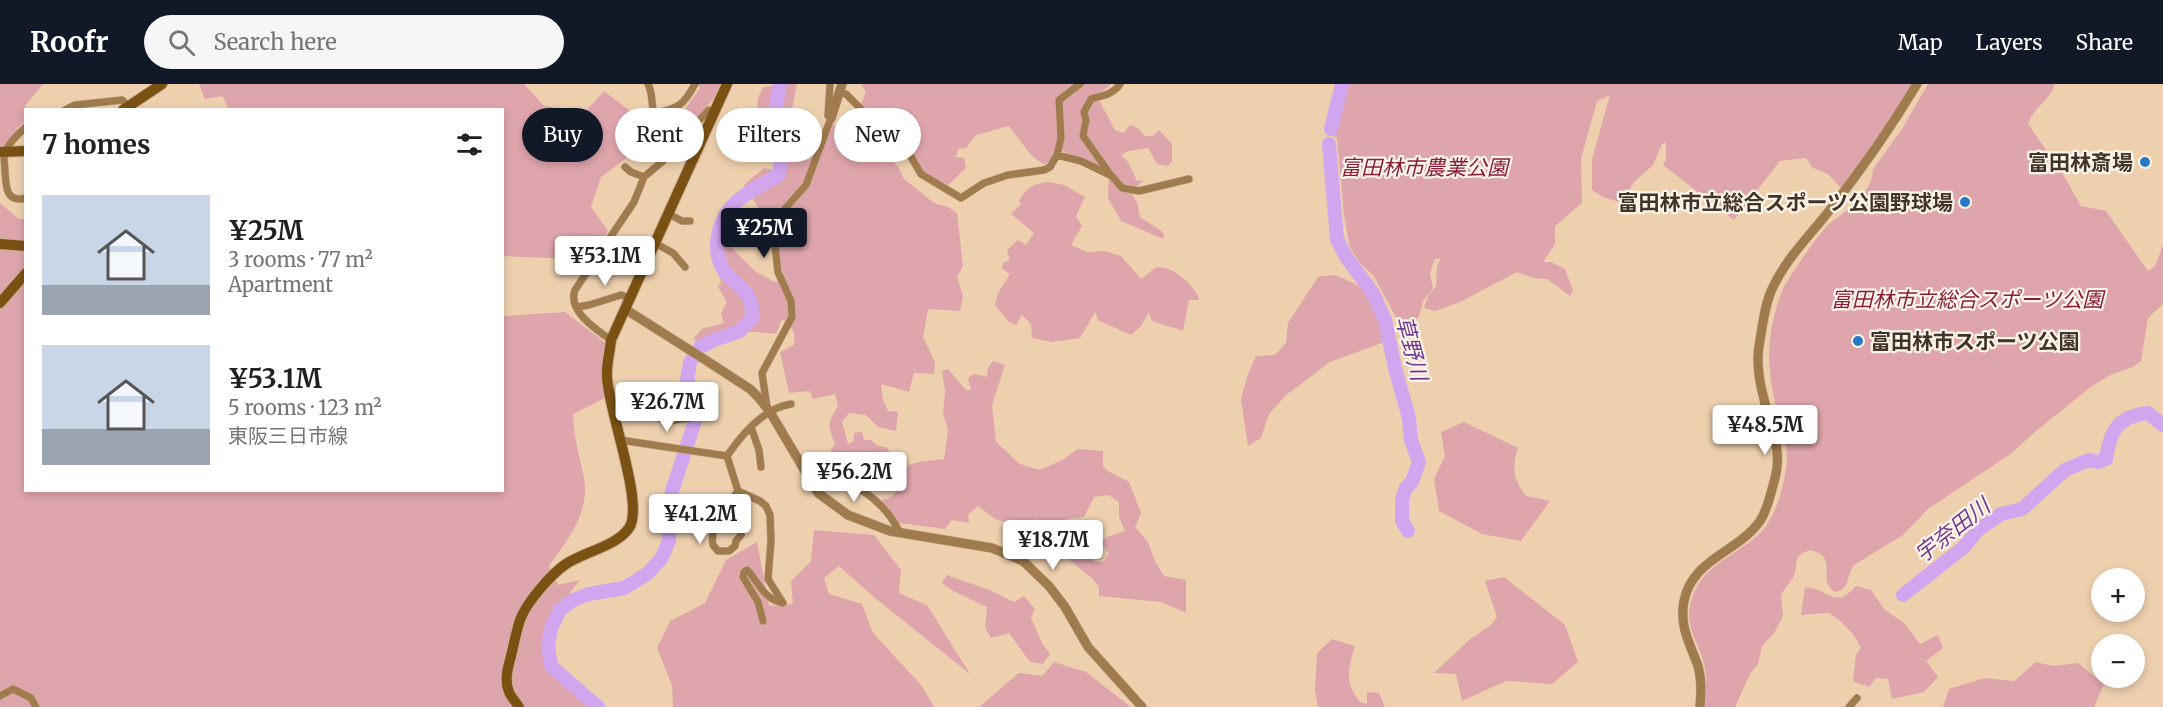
<!DOCTYPE html>
<html lang="en">
<head>
<meta charset="utf-8">
<style>
  :root { --surface:#fff; --page:#f6f6f6; --text:#202124; --muted:#757577; --accent:#111827 }
  body { margin:0; font-family:Merriweather,"Noto Sans JP",serif; background:var(--page); color:var(--text); height:100vh; display:flex; flex-direction:column; font-size:22px; white-space:nowrap }
  * { box-sizing:border-box; margin:0 }
  p { font-size:20px; color:var(--muted) }
  .icon { flex:none; width:33px; height:33px; fill:none; stroke:currentColor; stroke-width:2; stroke-linecap:round; stroke-linejoin:round }
  .map { position:relative; flex:1; overflow:hidden }
  .sheet { position:absolute; left:24px; top:24px; width:480px; height:384px; display:flex; flex-direction:column; background:var(--surface); border-radius:0px; box-shadow:0 3px 9px #0003 }
  .sheet>* { flex:none }
  .hud { position:absolute; left:522px; top:24px; width:570px; height:54px; display:flex; gap:12px }
  .buttons { position:absolute; left:2091px; top:484px; display:grid; gap:12px }
  .buttons a { display:grid; place-items:center; width:54px; height:54px; border-radius:50%; background:var(--surface); box-shadow:0 3px 9px #0003; font-size:30px }
  .price { position:absolute; translate:-50% -51px; padding:0 14px; border-radius:6px; background:#fff; color:#222; font-size:20px; line-height:39px; filter:drop-shadow(0 2px 3px #0008) }
  .price::after { content:''; position:absolute; left:50%; top:36px; width:18px; height:14px; margin-left:-9px; background:inherit; clip-path:polygon(0 0,100% 0,50% 100%) }
  .price.active { background:var(--accent); color:#fff }
  ul { padding:0; list-style:none }
  li { display:flex; align-items:center; gap:18px; height:150px; padding:0 18px }
  li span { display:grid; place-items:center; flex:none; width:168px; height:120px; border-radius:0px; color:#555 }
  li>.icon { margin-inline-start:auto }
  span .icon { width:72px; height:72px; fill:#fffc; stroke-width:1 }
  li b { font-size:26px }
  h2 { display:flex; justify-content:space-between; align-items:center; height:72px; padding:0 18px; font-size:26px }
  .pill { padding:0 21px; border-radius:27px; background:var(--surface); box-shadow:0 3px 9px #0003; font-size:21px; line-height:54px }
  .pill.active { background:var(--accent); color:#fff }
  header { display:flex; align-items:center; gap:36px; box-sizing:border-box; height:84px; padding:0 30px; background:var(--accent); color:#fff }
  header strong { font-size:28px }
  nav { display:flex; gap:33px; margin-inline-start:auto; font-size:21px }
  .search { width:420px; height:54px; background:var(--page); display:flex; align-items:center; gap:15px; box-sizing:border-box; padding:0 21px; border-radius:33px; color:var(--muted); font-size:22px }
  .map>svg:first-child { display:block }
  .green { fill:#dfa5ac }
  .lines { fill:none; stroke-linecap:round; stroke-linejoin:round }
  .river { stroke:#d1a6ef; stroke-width:14 }
  .minor-casing { stroke:#c8ae91; stroke-width:8 }
  .tertiary-casing { stroke:#c8ae91; stroke-width:10 }
  .secondary-casing { stroke:#c8ae91; stroke-width:12 }
  .minor { stroke:#a07b4e; stroke-width:7 }
  .tertiary { stroke:#a07b4e; stroke-width:9 }
  .secondary { stroke:#7b5113; stroke-width:10 }
  .poi-dot { fill:#2579c7; stroke:#fef5ea; stroke-width:2 }
  .labels { text-anchor:middle; dominant-baseline:central; stroke-width:4.5; stroke-linejoin:round; paint-order:stroke }
  .poi-label { font-size:21px; font-weight:bold; fill:#413528; stroke:#fef5ea; text-anchor:end }
  .park-label { font-size:21px; font-style:italic; fill:#881e3a; stroke:#fef5ea }
  .water-label { font-size:22px; font-style:italic; fill:#713c90; stroke:#fef5ea }
</style>
</head>
<body>
<header>
<strong>Roofr</strong>
<div class="search"><svg class="icon" aria-label="search" viewBox="0 0 24 24"><circle cx="10" cy="10" r="6"/><path d="M15 15l6 6"/></svg>Search here</div>
<nav><a>Map</a><a>Layers</a><a>Share</a></nav>
</header>
<div class="map">
<svg width="2163" height="623" viewBox="0 0 2163 623">
  <rect width="100%" height="100%" fill="#eed0ae"/>
  <path class="green" d="M0,0h43l-18,22 2,3 -1,1 -1,12 -4,2 -18,24h-3z
    M199,0h325l20,22 41,6 19,-21 44,34 35,-13 17,-24 -2,-4h22l-4,12 -47,53 -29,-1 -39,29 -10,30 17,24 -18,29 -87,-4 -1,-146 -273,-1 -7,-13 -17,3z
    M773,0h24l-7,36 6,9 -3,15 15,16 18,-18 7,-17c21,12 65,28 70,53l31,25 14,4 9,6 6,53 -6,11 6,19 -3,15 -32,-2 -5,28 12,25 -1,12 -20,-1 -5,19 -28,-8 2,16 5,11 10,1 -2,19 -18,-4 -12,-12 -17,-2 -7,9 6,22 6,-3v-8l8,-1 2,8h7l6,5 10,3 5,8 -5,8 -26,-7 -6,17 -9,2 -12,-7 -5,-15 6,-11c-8,-18 -7,-21 3,-37l-3,-12 -22,5 -3,-8 -21,2 -9,-41 14,-7c2,-13 -1,-18 -12,-26l-6,15 -46,-4 -32,15 -4,-7 8,-9 22,-6 -3,-10 6,-11 -9,-15 3,-5 -2,-7 12,7 5,-9 -11,-9 -5,-11 5,-12 31,31 19,10 10,-4c-4,-11 -8,-26 -6,-39 1,-12 5,-22 6,-34l-14,6 -12,-2 -15,-24 20,-17 9,2c11,-14 -4,-24 -9,-37l2,-14h-7c-3,-12 -3,-22 5,-32l9,-1z
    M861,0h250l-14,12 18,34 9,3 6,-8 8,3 7,8h8l6,-6 13,14v18l-5,4 -10,-2 -9,-16 -20,3 -7,4 7,7 9,19 7,-1 -14,12 7,10 3,15 23,15 1,7 -43,-18 -13,-23 1,-27 -46,-20 -7,3 -6,9 -7,1 -12,-9 -22,-29 -33,9 -10,13 -8,1 -2,8 8,1 2,10 -18,17c-11,-6 -24,-10 -30,-21 -4,-6 -3,-12 -8,-17 -15,-16 -35,-26 -49,-43l5,-12z
    M1344,0h569l-13,23 -58,82 -14,-15 -15,-6 -7,-10 -26,3 -46,59 -71,-55 3,-6v-17l-4,2 -9,21 -19,17 -11,18 -4,2 -16,-5 -11,-7v-31l18,-64 -13,6 -16,58 1,44 -27,23v18l-12,18h8l14,7 8,21 -3,6 -23,-17 -13,-1 -17,-6 -57,30 -25,9 -11,-3 5,-14 7,-7 1,-21 4,-8 -7,2 -4,14 3,14 -10,13 -4,16 -17,12 -28,-53 -14,-13 -10,-15 -6,-33 -7,-77 -4,-2z
    M1928,0h127c-5,16 -22,24 -27,40l33,47 20,35 25,5 42,60 7,-5 8,-21v59l-15,14 -7,43 -8,6 -23,8 -18,11 -56,45 -24,22 -84,56 -25,26 -49,30c-8,11 -4,25 -19,27 -20,-12 6,-35 -25,-42 -20,6 -10,16 -17,28 -4,6 -9,11 -12,17l2,21 -9,17 -12,13 -4,18 -8,10 -15,33h-30c1,-17 3,-34 -3,-50 -6,-18 -16,-31 -12,-52 9,-41 45,-47 71,-73 14,-15 22,-42 25,-63 4,-21 -5,-41 -10,-62 -10,-45 -10,-72 6,-116 5,-12 37,-58 47,-67 18,-14 43,-29 44,-55l29,-40z
    M1049,98l15,3 21,12 -9,19 6,10 -11,19 16,7 17,-1 17,5 20,23c5,-3 10,-9 15,-11 14,-5 42,20 43,32h-10l-6,31 -31,-10 -3,-9 -8,14 -10,9 -33,-15 -3,-8 -15,26 -28,4 -20,-4 -1,-14 -9,-9 -6,10 -7,-3 -14,-17 3,-12 12,-19 -8,-5 1,-6 7,-3 -3,-10 11,-10 8,5 8,-12 -23,-19 10,-10 -2,-4c9,-13 15,-17 30,-18z
    M0,119l19,16h6l1,271h476l1,-174 62,-4 42,32 -2,54 -32,16c1,25 6,40 11,64 6,34 -16,62 -35,88l9,19 22,-5 -33,41 -3,31 6,20 34,27 16,8h-600z
    M1335,191c42,17 44,23 55,65l-60,22 -45,34 -16,18 -8,24 -13,8 -7,-47 7,-25 8,-18 19,-1 11,-12 2,-20 30,-46z
    M993,277l12,4 -13,40 4,37 24,22 20,6 24,-11 13,-10 26,2v15l5,5 21,11 12,31 -6,14 13,15 7,19 9,15 22,4v33l-25,-11 -62,-6v-9l-6,-8 -30,-24 19,-4 12,11h10l5,-9 -8,-10 6,-6 18,-6 -6,-14v-15l-11,-7 -14,2 -10,20 -18,2 -13,15 -17,-15 -18,7 -23,-7 -17,-13 -10,9 1,8 -17,-3 -7,9 -47,-6 -17,-23c25,-3 12,-26 29,-35 8,-5 24,-4 34,-6l4,-29 -5,-17 2,-22 -3,-20 6,-2 18,21h5l-3,-12 6,-4 13,3 1,-9z
    M1464,338l54,26c-7,20 -4,32 8,48l24,5 -29,40 -39,-7 -43,-23 -5,-32 11,-23 -4,-24z
    M814,446l60,5 27,35 -2,23 28,12 43,69 -95,-76 -36,-32 -15,12 5,16 33,10 11,29 49,53 12,21h-261l-1,-22 -15,-37 13,-27 35,-18 21,-43 31,-18 12,64 24,-2 -2,-23 20,-20z
    M947,491l45,16 22,11 10,-6 11,13 -4,9 12,27 7,9 -7,10 -13,-2 -21,-29 -18,5 -6,-10 2,-21 -34,-16 -11,-8z
    M1504,493l61,48 13,37 -26,22 -46,-3 -44,20 -6,-27 -22,-1 35,-33 22,-15 6,-8 -12,-36z
    M1856,502l15,4 13,19 21,15 15,20 18,-9 5,13 -17,13 12,16 -14,15 -32,7 -4,-20 -12,-1 -7,9 -16,-6 3,-26 5,-7c-7,-15 -18,-26 -32,-35l-28,2 4,-28c27,3 29,23 51,-1z
    M1332,555l23,7c-7,23 -11,36 5,56l7,2v-12l12,1 6,14h-67l-3,-17 2,-37z
    M1054,578l32,10 45,35h-152l40,-34 23,3z
    M2036,578l17,4 25,-3 26,21 -10,23h-151l6,-18 36,-11 29,3z"/>
  <g class="lines">
    <path class="river" d="M1331,45l11,-45
      M1329,60l8,95 9,18 27,36 12,27 10,48 14,50 2,22 8,22 -7,20 -6,6 -4,11v22l6,10
      M1903,511l61,-48 14,-17 23,-16 21,-5 43,-39 24,-10 9,2 8,-3c4,-28 12,-43 42,-46l15,12
      M598,623l-47,-41 -3,-20 3,-18 9,-18 13,-10 16,-6 35,-6 23,-14 14,-15 8,-18 3,-50 28,-85 -13,-26 3,-17 9,-15 13,-7 28,-10 12,-13c1,-29 -12,-28 -27,-46 -14,-19 -8,-48 6,-65 13,-14 31,-22 47,-32l5,-19v-16l-9,-25 6,-31"/>
    <defs>
      <path id="minor" d="M648,0c5,10 3,19 6,29 24,-4 30,-8 41,-29
        M840,8l6,2 27,27 19,13 14,14 15,26 40,24 23,-15 24,-8 36,-5 6,-3 7,-12 24,6 31,15 10,12 17,3 50,-12
        M65,26l10,-5 47,-5 6,6
        M26,43c-7,6 -18,17 -21,26 -2,5 0,13 0,19 1,15 1,31 21,26
        M1057,71l4,-17 -2,-38 21,-16
        M625,83l6,5 13,5
        M1110,90l-27,-38 3,-16 -2,-8 7,-13c11,-3 23,-5 29,-15
        M669,130l13,7h8
        M655,159l18,10 12,14
        M577,223l12,-2 32,-10 9,3
        M611,256c-14,-10 -44,-29 -36,-50l59,-88 10,-25 26,-22 9,-10 4,-8 23,-24 3,-3 6,1
        M767,323l-5,-34 30,-56 -1,-16 -13,-29 -3,-27 1,-16 6,-17 24,-27 25,-67 -3,-2 2,-32
        M614,330l38,1 15,6 23,-3
        M751,343l8,23 2,17
        M620,356l107,16
        M727,372l11,35 22,10 6,5 4,9 1,26 -3,38 15,24c-20,-4 -24,-21 -36,-33l-3,2 -1,5 15,25 5,19
        M727,372c15,-22 37,-48 64,-52
        M808,389c40,4 74,23 92,60
        M738,407c-11,14 -29,35 -25,54l5,6h11l6,-5 1,-5 5,-6
        M0,612l13,-7 18,9 5,9
        M1849,623l8,-9"/>
      <path id="tertiary" d="M831,34l11,-34
        M625,225l82,52 43,28 9,9 11,14 48,81 30,22 42,16 102,17 31,13 26,25 16,21 23,40 54,60
        M1700,623c1,-14 2,-27 -2,-41 -8,-22 -19,-40 -14,-65 8,-42 54,-49 76,-80 8,-12 11,-29 15,-43 8,-29 -5,-51 -11,-79 -5,-18 -8,-41 -4,-59 3,-17 5,-37 13,-53 13,-28 37,-52 56,-76 33,-42 61,-82 88,-127"/>
      <path id="secondary" d="M123,26l39,-26
        M0,68l26,-1
        M0,160l26,2
        M0,219l26,-30
        M519,623c-3,-5 -8,-10 -10,-15 -5,-12 -1,-25 2,-36 3,-12 5,-24 9,-36 6,-17 31,-46 46,-56 18,-12 51,-18 63,-36 16,-23 -21,-118 -22,-151 -1,-12 3,-25 4,-37l116,-256"/>
    </defs>
    <use href="#minor" class="minor-casing"/>
    <use href="#tertiary" class="tertiary-casing"/>
    <use href="#secondary" class="secondary-casing"/>
    <use href="#minor" class="minor"/>
    <use href="#tertiary" class="tertiary"/>
    <use href="#secondary" class="secondary"/>
  </g>
  <g class="poi-dot">
    <circle cx="2145" cy="78" r="6"/>
    <circle cx="1965" cy="118" r="6"/>
    <circle cx="1858" cy="257" r="6"/>
  </g>
  <g class="labels">
    <g class="poi-label">
      <text x="2133" y="78">富田林斎場</text>
      <text x="1953" y="118">富田林市立総合スポーツ公園野球場</text>
      <text x="1870" y="257" text-anchor="start">富田林市スポーツ公園</text>
    </g>
    <g class="park-label">
      <text x="1424" y="83">富田林市農業公園</text>
      <text x="1967" y="215">富田林市立総合スポーツ公園</text>
    </g>
    <g class="water-label">
      <text transform="translate(1412 264) rotate(75)">草野川</text>
      <text transform="translate(1952 446) rotate(-38)">宇奈田川</text>
    </g>
  </g>
</svg>
<div class="buttons">
<a>+</a>
<a>−</a>
</div>
<b class="price active" style="left:764px;top:175px">¥25M</b>
<b class="price" style="left:605px;top:203px">¥53.1M</b>
<b class="price" style="left:667px;top:349px">¥26.7M</b>
<b class="price" style="left:1765px;top:372px">¥48.5M</b>
<b class="price" style="left:854px;top:419px">¥56.2M</b>
<b class="price" style="left:700px;top:461px">¥41.2M</b>
<b class="price" style="left:1053px;top:487px">¥18.7M</b>
<div class="hud">
<a class="pill active">Buy</a>
<a class="pill">Rent</a>
<a class="pill">Filters</a>
<a class="pill">New</a>
</div>
<section class="sheet">
<h2>7 homes<svg class="icon" aria-label="filters" viewBox="0 0 24 24"><path d="M4 7h16M4 17h16"/><circle cx="9" cy="7" r="2"/><circle cx="15" cy="17" r="2"/></svg></h2>
<ul>
<li><span style="background:linear-gradient(#c9d6e8 75%,#9aa5b1 0)"><svg class="icon" aria-label="home" viewBox="0 0 24 24"><path d="M3 11l9-7 9 7M6 9v11h12V9"/></svg></span><div><b>¥25M</b><p>3 rooms · 77 m²</p><p>Apartment</p></div></li>
<li><span style="background:linear-gradient(#c9d6e8 70%,#9aa5b1 0)"><svg class="icon" aria-label="home" viewBox="0 0 24 24"><path d="M3 11l9-7 9 7M6 9v11h12V9"/></svg></span><div><b>¥53.1M</b><p>5 rooms · 123 m²</p><p>東阪三日市線</p></div></li>
</ul>
</section>
</div>
</body>
</html>
